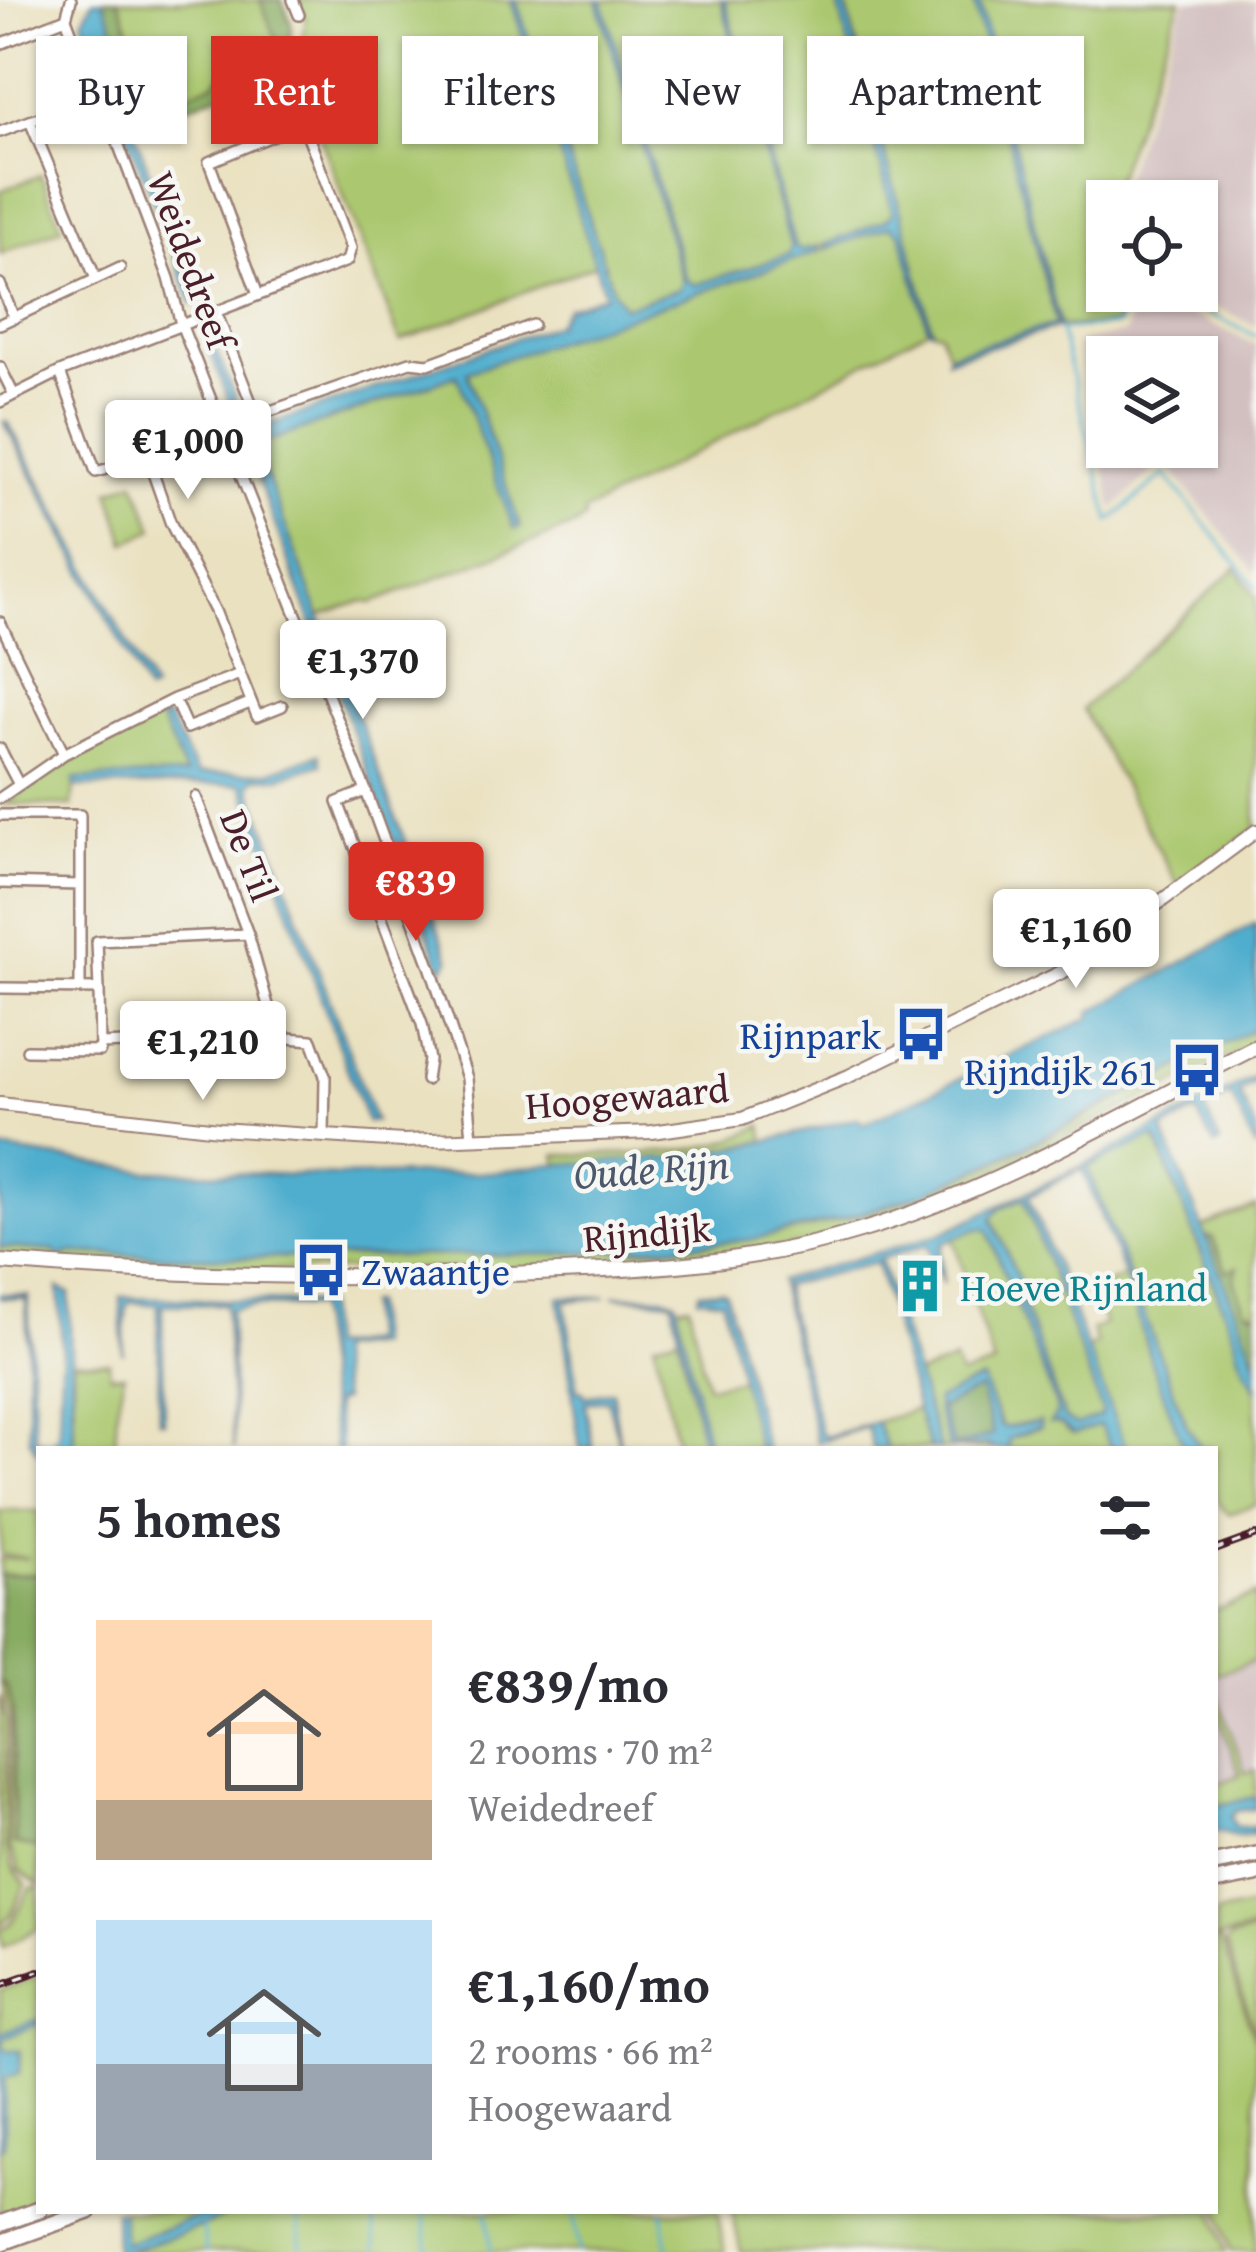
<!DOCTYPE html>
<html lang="en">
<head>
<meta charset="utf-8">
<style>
  :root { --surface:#fff; --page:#f7f7f7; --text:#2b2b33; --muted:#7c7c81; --accent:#d93025 }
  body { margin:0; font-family:"Gentium Book Plus",serif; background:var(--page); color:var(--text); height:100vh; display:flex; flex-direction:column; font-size:45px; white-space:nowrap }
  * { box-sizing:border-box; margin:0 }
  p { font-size:39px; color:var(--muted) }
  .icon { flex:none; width:66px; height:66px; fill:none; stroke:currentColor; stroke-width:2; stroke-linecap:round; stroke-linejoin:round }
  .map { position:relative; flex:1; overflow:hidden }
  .details { position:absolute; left:36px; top:1446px; width:1182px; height:768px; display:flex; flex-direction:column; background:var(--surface); border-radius:0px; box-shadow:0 3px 9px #0004 }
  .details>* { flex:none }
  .hud { position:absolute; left:36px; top:36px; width:1185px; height:108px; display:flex; gap:24px }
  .tools { position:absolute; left:1086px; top:180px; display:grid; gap:24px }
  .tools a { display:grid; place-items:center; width:132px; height:132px; border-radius:0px; background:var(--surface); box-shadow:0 3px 9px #0004; font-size:60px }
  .price { position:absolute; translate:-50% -102px; padding:0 27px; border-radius:12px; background:#fff; color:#222; font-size:39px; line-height:78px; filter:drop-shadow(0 3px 6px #0008) }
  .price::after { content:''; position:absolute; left:50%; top:72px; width:36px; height:27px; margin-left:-18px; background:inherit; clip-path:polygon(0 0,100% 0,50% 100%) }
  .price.current { background:var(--accent); color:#fff }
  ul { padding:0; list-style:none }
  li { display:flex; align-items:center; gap:36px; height:300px; padding:0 60px }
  li span { display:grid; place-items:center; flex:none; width:336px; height:240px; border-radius:0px; color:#555 }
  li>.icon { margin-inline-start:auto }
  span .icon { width:144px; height:144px; fill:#fffc; stroke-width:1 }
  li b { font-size:51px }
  h2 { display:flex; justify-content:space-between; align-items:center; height:144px; padding:0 60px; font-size:51px }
  .chip { padding:0 42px; border-radius:0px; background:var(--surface); box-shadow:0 3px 9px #0004; font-size:42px; line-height:108px }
  .chip.current { background:var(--accent); color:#fff }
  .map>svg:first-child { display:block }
  .industrial { fill:#d2bfbf; fill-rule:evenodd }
  .green { fill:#abc86f; stroke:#7a744d; stroke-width:3 }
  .forest { fill:#88ac62; stroke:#696646; stroke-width:3 }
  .water { fill:#4faece; stroke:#4c667c; stroke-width:3; fill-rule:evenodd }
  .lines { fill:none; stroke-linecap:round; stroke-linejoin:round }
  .stream { stroke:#4faece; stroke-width:3 }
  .minor-casing { stroke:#9a8076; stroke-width:14 }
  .tertiary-casing { stroke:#9a8076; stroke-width:16 }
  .secondary-casing { stroke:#9a8076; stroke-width:18 }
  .trunk-casing { stroke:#9a8076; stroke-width:20 }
  .minor { stroke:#fff; stroke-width:9 }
  .tertiary { stroke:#fff; stroke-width:12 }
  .secondary { stroke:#fff; stroke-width:14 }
  .trunk { stroke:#fff; stroke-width:15 }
  .rail-casing { stroke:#4a1f2b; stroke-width:8 }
  .rail { stroke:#f6f6f2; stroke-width:3; stroke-dasharray:9; stroke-linecap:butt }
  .labels { text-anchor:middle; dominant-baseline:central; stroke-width:9; stroke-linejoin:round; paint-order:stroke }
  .street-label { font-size:39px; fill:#4a1f2b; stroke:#f6f6f2 }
  .transit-label { font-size:39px; fill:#164399; stroke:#f6f6f2; text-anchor:end }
  .culture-label { font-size:39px; fill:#0d838f; stroke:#f6f6f2; text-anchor:start }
  .water-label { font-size:42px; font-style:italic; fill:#4c586c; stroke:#f6f6f2 }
</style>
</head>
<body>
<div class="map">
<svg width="1256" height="2252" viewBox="0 0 1256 2252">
  <rect width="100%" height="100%" fill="#f6f6f2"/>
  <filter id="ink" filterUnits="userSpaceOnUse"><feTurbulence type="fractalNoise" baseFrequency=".00833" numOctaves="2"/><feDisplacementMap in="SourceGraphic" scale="24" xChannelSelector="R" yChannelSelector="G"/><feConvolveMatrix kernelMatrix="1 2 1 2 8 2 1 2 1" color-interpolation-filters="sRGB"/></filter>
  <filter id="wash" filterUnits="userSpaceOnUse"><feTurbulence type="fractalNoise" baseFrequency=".004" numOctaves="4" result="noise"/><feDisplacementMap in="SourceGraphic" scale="48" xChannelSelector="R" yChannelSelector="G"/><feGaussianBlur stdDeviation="2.7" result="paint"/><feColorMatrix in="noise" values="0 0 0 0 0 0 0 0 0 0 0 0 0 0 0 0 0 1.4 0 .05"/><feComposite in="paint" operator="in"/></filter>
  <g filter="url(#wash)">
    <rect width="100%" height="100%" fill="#eae1c0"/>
    <path class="industrial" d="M1185,0l71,2v324l-75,-35h16v-90h-81z
      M1141,291l115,54v228l-92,-112 -51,48 -35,-167 47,-9zM1197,357v90h-90v-90z
      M1256,1654v136l-41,8v-129z"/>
    <path class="green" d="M108,0h174l8,20 -8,44 -132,50z
      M298,0h213l86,264 -197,77 -104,-266 10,-54z
      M516,0h81l86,281 -3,8 -56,18 -11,-17z
      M602,0h119l70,247 -2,8 -94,30 -9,-6z
      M725,0h112l56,214 -7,6 -62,25 -24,5 -5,-3z
      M845,0h129l82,325 -108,29 -8,-22 -8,-2z
      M978,0h203l-91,250 17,10v31h20l-12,33 -55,3z
      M41,175l21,53 -62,26v-63z
      M891,226l11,8 26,95 -344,183 1,7 -9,6 -204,78 -9,-2 -44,15 -64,-170 203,-71 56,154 6,-3 -54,-154z
      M135,481l19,48 -28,14 -16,-52z
      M1236,568l20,29v232l-78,56 -96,-176z
      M154,718h6l26,58 -111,3 -3,27 -68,-2 55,-37z
      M1256,1028v15l-319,157 -120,41 -98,19 -128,9 -425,1 -166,-12v-11l55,4 2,5h8l3,-3c121,7 242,4 363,2 153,-2 311,0 458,-49 126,-43 248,-118 367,-178z
      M762,1125l3,16 -89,17 -118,7 -2,-10c65,-3 149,5 206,-30z
      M1154,1135l102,256v113l-27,10c-20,-13 -14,-42 -14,-65h-13l-15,-23 -100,-260z
      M1024,1198l78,213 -1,5 -25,10 -12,-9 -46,-128 2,-6 -28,-66 9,-9z
      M1256,1206v106l-11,-2 -11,-30 2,-12 -9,4 -14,-34 -10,-2 -3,-8z
      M976,1229h12l68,176 1,10 -7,8 11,1 10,9 29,-8 12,24h-104l1,-10 31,-11v-7l-37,7 -11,-22 -6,38 7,5h-53l-24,-74 38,-14 6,15 34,-11 -41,-127z
      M1125,1276l27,88 34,85h-60l-40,-101 11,-4 -5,-14 13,-6 -9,-24 6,-2 -1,-11z
      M689,1304l18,82 35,-7 16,70h-49l-32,-136 -1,-7z
      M678,1336l26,113h-26l-24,-107z
      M73,1361l36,1 1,13 14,-1 -7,35 -2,40h-41z
      M918,1409l12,40h-43l-11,-27z
      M0,1511h39v63l-39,1v-16l29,-1 -28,-3z
      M1256,1595v65l-41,15v-65z
      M0,1680l7,8 6,21 1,135 25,4v37l-20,-15 -10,-22 1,-130z
      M1215,1689l31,84 10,-3v27l-41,9v-21l25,-10 -25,-70z
      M0,1696l6,24v129l6,18 14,17 -14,29 -12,13z
      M31,1888h8v40l-36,19 -3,-16 11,-8z
      M1256,1905v24l-41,10v-25z
      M1256,1931v106l-30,-93 3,-5z
      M1221,1940l35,104v208h-25l-16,-53v-258z
      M39,1976v224l-39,14v-224z
      M121,2211h92l-89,33z
      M236,2211h481l8,41h-601l79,-26z
      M732,2211h481l13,41h-485z"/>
    <path class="forest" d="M103,0h15l40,105 56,-22 10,-12 56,-22 -20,-49h21l11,27 -7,41 -137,54z
      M1203,1236l9,2 15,33 11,-4 -4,13 11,30 11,2v50z
      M980,1388l13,47 -39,12 -14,-38z
      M39,1574v274l-24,-4 -2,-135 -6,-21 -7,-8v-105z"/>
    <path class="water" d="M93,0h10l39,103 -15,9 70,189 -5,3 -109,-285z
      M511,0h5l97,290 11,17 56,-18 3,-8 -86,-281h5l84,279 9,6 94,-30 2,-8 -70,-247h4l70,247 5,3 18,-3 2,4 -353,121 53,155 -6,2 -57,-154 -202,71 195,514 -8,10 -232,-619 6,-1 33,82 306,-107 12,-18 38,-12z
      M837,0h7l88,330 -4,-1 -27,-95 -10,-8 -65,23 -2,-4 62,-25 7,-7z
      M973,0h6l81,327 -113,32 1,-5 108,-30z
      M4,422h4l145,268 -6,3z
      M160,718h8l29,56 72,-2 50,-18 2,10 -42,13 -25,1 -4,8 125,335 -8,1 -125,-338 -168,3v-8l112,-4z
      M1256,923v105l-267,136 -65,29 -85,27 -89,20 -193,14 -317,4 -172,-5 -2,3h-9l-2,-5 -55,-4v-98l146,22 200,5 153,-4 44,-7 133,-7 75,-13 107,-27 5,6 229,-107 -1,-5z
      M1256,1076v5l-17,12 17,37v20l-25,-55 -26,14 15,34 -5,3 -19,-34 -33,18 93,232v29c-8,-19 -19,-32 -21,-53l-79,-201 -69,30 100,259 15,23h-16l-3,-4 -31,-81 -22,-74 -48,-121 -53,27 97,253h-14l-12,-24 -26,9 -13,-10 -11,-1 7,-9 -1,-9 -69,-176h-11l-33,14 -3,10 3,31 -16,-39 -47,14 60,190h-10l-8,-22 -46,-165 -93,24 38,147 7,3 48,-14 11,27h-14l-6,-22 -50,15 -38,-161 161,-47 158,-76zM1024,1198l78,213 -2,5 -24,9 -12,-8 -46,-128 2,-6 -28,-65 9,-10z
      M58,1288l11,5 5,156 -35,-2 -2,5 -8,-14 -3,-139 -26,-1v-4l28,2 7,143 11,4 11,-4 2,-11 3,-82z
      M721,1290l5,3 40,156h-8l-36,-149 -24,-2 1,-6z
      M613,1296h49l14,5 33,148h-5l-32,-148z
      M121,1297l204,6 3,44 41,-5 -2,-38 5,-1 4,42 -41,5 7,50 -8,2 7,47h-6l-19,-142 -62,-1 -24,4 4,139 -9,-145 -63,1 2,116 -5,-1 -1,-115 -27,-3 -4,4 -4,48z
      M559,1297h47l-41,4 13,90h5l2,6 27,-7 8,55 -13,-46 -22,4 8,46h-13z
      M982,1379l18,46 8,3 32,-7v6l-31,12 -1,10h-15l-6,-5 -37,5 -13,-37v-12zM980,1389l13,46 -39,12 -14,-39z
      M1256,1797v12l-20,2 -5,6 5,10 20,-1v7l-19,3 -22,-6v-24z
      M39,2019v5l-36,14 2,13h15l-1,22 -14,5 -1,67 -4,4v-116z
      M114,2211h7l3,33 89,-33h23l-33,15 -79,26h-9z"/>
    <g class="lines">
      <path class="stream" d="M1130,291l-12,34 -58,5 50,191 55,-47 91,113
        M1162,291l94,45
        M298,2211l4,41
        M373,2211l4,41
        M424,2211l5,41
        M487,2211l4,41
        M573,2211l6,41
        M662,2211l7,41
        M203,2226l3,26"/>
    </g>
  </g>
  <g filter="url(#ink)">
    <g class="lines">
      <defs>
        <path id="minor" d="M293,0l6,15
          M66,18l28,75 8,8 67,177 12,46 185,467 64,175 37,112 5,60
          M66,18l5,-18
          M0,44l66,-26
          M30,121l66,158
          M0,132l57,-21
          M0,284l14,34
          M258,295l-49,-133 94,-39 -15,-42 4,-17
          M216,312l38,98 5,5 151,-53 18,2 105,-39
          M0,324l120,-56
          M0,367l14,28
          M60,372l36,100 49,-14 4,4 22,62 44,87 42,105 25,-10
          M0,402l60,-30 287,-111 4,-13 -48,-125
          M149,462l43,-17
          M0,622l64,132 -64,44
          M240,674l-66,25 13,29 63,-25
          M0,749l18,34
          M64,754l110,-55
          M366,791l-28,11 84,222 7,36 -3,20
          M196,797l52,137 29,103
          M0,815h80v173
          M0,883l80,2
          M0,988l99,1 1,62 -73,-1
          M99,989l-2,-48 151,-7
          M100,1044l177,-7 35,3 13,36 -1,60"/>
        <path id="tertiary" d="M0,1104l219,25 184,12 249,-9 90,-13 107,-43 223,-109 184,-136"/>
        <path id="secondary" d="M0,1262c170,14 338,17 509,12 118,-4 238,-8 351,-43 139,-42 267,-119 396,-184"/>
        <path id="trunk" d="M1215,1863l41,-8
          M1215,1882l41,-8
          M0,2224l39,-14
          M0,2243l89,-32"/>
      </defs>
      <use href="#minor" class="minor-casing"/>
      <use href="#tertiary" class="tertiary-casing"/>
      <use href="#secondary" class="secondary-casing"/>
      <use href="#trunk" class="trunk-casing"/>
      <use href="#minor" class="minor"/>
      <use href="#tertiary" class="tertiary"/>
      <use href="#secondary" class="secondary"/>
      <use href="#trunk" class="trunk"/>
      <defs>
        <path id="rail" d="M1215,1550l41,-15
          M0,1985l39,-14"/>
      </defs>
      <use href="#rail" class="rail-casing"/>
      <use href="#rail" class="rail"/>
    </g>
  </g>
  <defs>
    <symbol id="bus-bare" viewBox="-9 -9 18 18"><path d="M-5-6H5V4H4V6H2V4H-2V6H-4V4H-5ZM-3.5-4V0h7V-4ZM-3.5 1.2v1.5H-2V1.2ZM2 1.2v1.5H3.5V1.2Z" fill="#1a4fb4" stroke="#f6f6f2" stroke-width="2.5" paint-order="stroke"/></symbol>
    <symbol id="building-bare" viewBox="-9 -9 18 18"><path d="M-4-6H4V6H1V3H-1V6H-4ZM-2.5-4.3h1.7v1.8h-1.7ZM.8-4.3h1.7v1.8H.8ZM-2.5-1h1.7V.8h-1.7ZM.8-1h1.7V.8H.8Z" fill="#0f9aa8" stroke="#f6f6f2" stroke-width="2.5" paint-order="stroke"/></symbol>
  </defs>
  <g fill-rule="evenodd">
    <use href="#bus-bare" x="883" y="996" width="76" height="76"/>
    <use href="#bus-bare" x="1159" y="1032" width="76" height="76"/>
    <use href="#bus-bare" x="283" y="1232" width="76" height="76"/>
    <use href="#building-bare" x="882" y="1248" width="76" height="76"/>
  </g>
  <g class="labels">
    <g class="street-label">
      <text transform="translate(192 260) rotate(70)">Weidedreef</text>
      <text transform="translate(250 855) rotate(69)">De Til</text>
      <text transform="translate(627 1096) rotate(-5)">Hoogewaard</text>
      <text transform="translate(647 1232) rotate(-5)">Rijndijk</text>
    </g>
    <g class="transit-label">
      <text x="881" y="1034">Rijnpark</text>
      <text x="1157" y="1070">Rijndijk 261</text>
      <text x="361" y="1270" text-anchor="start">Zwaantje</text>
    </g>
    <g class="culture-label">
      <text x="960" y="1286">Hoeve Rijnland</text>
    </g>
    <g class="water-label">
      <text transform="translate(651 1168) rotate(-4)">Oude Rijn</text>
    </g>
  </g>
</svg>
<div class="tools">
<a><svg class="icon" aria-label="locate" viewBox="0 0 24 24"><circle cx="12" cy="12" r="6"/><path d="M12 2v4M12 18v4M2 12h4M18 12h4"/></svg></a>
<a><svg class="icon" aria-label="layers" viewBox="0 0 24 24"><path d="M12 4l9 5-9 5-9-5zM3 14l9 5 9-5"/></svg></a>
</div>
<b class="price" style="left:188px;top:502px">€1,000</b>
<b class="price" style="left:363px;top:722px">€1,370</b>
<b class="price current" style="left:416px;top:944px">€839</b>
<b class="price" style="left:1076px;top:991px">€1,160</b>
<b class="price" style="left:203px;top:1103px">€1,210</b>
<div class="hud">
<a class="chip">Buy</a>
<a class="chip current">Rent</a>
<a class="chip">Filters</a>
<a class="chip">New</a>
<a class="chip">Apartment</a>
</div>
<section class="details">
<h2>5 homes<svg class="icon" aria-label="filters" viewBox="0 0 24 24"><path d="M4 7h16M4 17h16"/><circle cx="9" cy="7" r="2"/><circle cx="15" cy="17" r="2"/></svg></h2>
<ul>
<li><span style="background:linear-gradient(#ffd9b3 75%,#b9a48a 0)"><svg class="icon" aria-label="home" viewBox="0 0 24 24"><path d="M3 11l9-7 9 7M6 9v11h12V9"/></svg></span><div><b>€839/mo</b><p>2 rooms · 70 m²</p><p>Weidedreef</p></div></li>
<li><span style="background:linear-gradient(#bfe0f5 60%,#9aa5b1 0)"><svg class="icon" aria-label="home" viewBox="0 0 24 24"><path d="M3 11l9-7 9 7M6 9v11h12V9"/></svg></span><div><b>€1,160/mo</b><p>2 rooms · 66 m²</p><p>Hoogewaard</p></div></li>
</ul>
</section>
</div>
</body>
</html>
